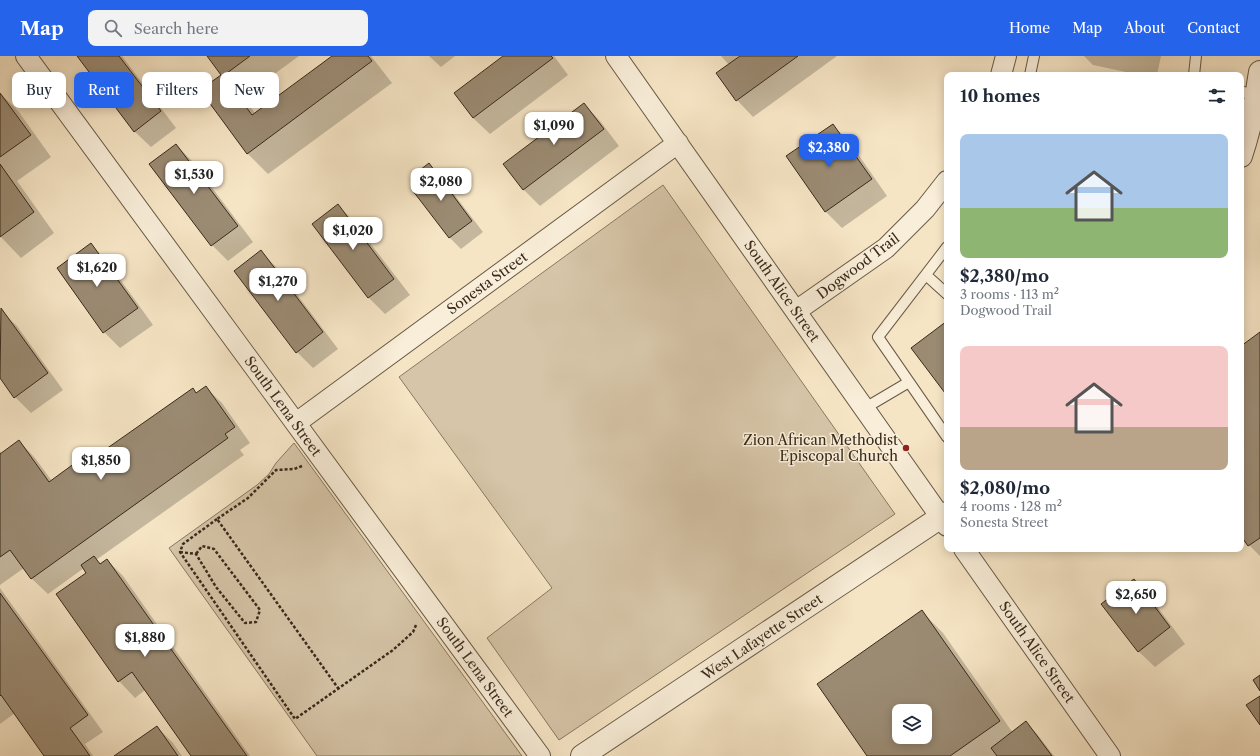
<!DOCTYPE html>
<html lang="en">
<head>
<meta charset="utf-8">
<style>
  :root { --surface:#fff; --page:#f2f2f3; --text:#1f2937; --muted:#747a83; --accent:#2563eb }
  body { margin:0; font-family:"Libre Caslon Text",serif; background:var(--page); color:var(--text); height:100vh; display:flex; flex-direction:column; font-size:15px; white-space:nowrap }
  * { box-sizing:border-box; margin:0 }
  p { font-size:13px; color:var(--muted) }
  .icon { flex:none; width:22px; height:22px; fill:none; stroke:currentColor; stroke-width:2; stroke-linecap:round; stroke-linejoin:round }
  .map { position:relative; flex:1; overflow:hidden }
  .side { position:absolute; left:944px; top:16px; width:300px; height:480px; display:flex; flex-direction:column; background:var(--surface); border-radius:8px; box-shadow:0 2px 10px #0003 }
  .side>* { flex:none }
  .hud { position:absolute; left:12px; top:16px; width:380px; height:36px; display:flex; gap:8px }
  .buttons { position:absolute; left:892px; top:648px; display:grid; gap:8px }
  .buttons a { display:grid; place-items:center; width:40px; height:40px; border-radius:8px; background:var(--surface); box-shadow:0 2px 10px #0003; font-size:20px }
  .price { position:absolute; translate:-50% -34px; padding:0 9px; border-radius:8px; background:#fff; color:#222; font-size:13px; line-height:26px; filter:drop-shadow(0 1px 2px #0008) }
  .price::after { content:''; position:absolute; left:50%; top:24px; width:12px; height:9px; margin-left:-6px; background:inherit; clip-path:polygon(0 0,100% 0,50% 100%) }
  .price.current { background:var(--accent); color:#fff }
  ul { padding:0; list-style:none }
  li { display:grid; align-content:center; gap:8px; height:212px; padding:0 16px }
  li span { display:grid; place-items:center; height:124px; border-radius:8px; color:#555 }
  li>.icon { margin-inline-start:auto }
  span .icon { width:72px; height:72px; fill:#fffc; stroke-width:1 }
  li b { font-size:17px }
  h2 { display:flex; justify-content:space-between; align-items:center; height:48px; padding:0 16px; font-size:17px }
  .chip { padding:0 14px; border-radius:8px; background:var(--surface); box-shadow:0 2px 10px #0003; font-size:14px; line-height:36px }
  .chip.current { background:var(--accent); color:#fff }
  header { display:flex; align-items:center; gap:24px; box-sizing:border-box; height:56px; padding:0 20px; background:var(--accent); color:#fff }
  header strong { font-size:19px }
  nav { display:flex; gap:22px; margin-inline-start:auto; font-size:14px }
  .search { width:280px; height:36px; background:var(--page); display:flex; align-items:center; gap:10px; box-sizing:border-box; padding:0 14px; border-radius:8px; color:var(--muted); font-size:15px }
  .map>svg:first-child { display:block }
  .green { fill:#d6c5a8; stroke:#887862 }
  .shadow { fill:#0003; fill-rule:evenodd }
  .building { fill:#9b8b73; stroke:#392a1b; fill-rule:evenodd }
  .lines { fill:none; stroke-linecap:round; stroke-linejoin:round }
  .service-casing { stroke:#685946; stroke-width:12 }
  .minor-casing { stroke:#685946; stroke-width:22 }
  .tertiary-casing { stroke:#685946; stroke-width:24 }
  .path { stroke:#392a1b; stroke-width:2.5; stroke-dasharray:3 2; stroke-linecap:butt }
  .service { stroke:#f9eed9; stroke-width:10 }
  .minor { stroke:#f9eed9; stroke-width:20 }
  .tertiary { stroke:#f9eed9; stroke-width:22 }
  .poi-dot { fill:#8f2418; stroke:#f9eed9; stroke-width:1.5 }
  .labels { text-anchor:middle; dominant-baseline:central; stroke-width:3; stroke-linejoin:round; paint-order:stroke }
  .street-label { font-size:14px; fill:#392a1b; stroke:#f9eed9 }
  .poi-label { font-size:14px; fill:#392a1b; stroke:#f9eed9; text-anchor:end }
</style>
</head>
<body>
<header>
<strong>Map</strong>
<div class="search"><svg class="icon" aria-label="search" viewBox="0 0 24 24"><circle cx="10" cy="10" r="6"/><path d="M15 15l6 6"/></svg>Search here</div>
<nav><a>Home</a><a>Map</a><a>About</a><a>Contact</a></nav>
</header>
<div class="map">
<svg width="1260" height="700" viewBox="0 0 1260 700">
  <rect width="100%" height="100%" fill="#f6e5c5"/>
  <filter id="stains"><feTurbulence type="fractalNoise" baseFrequency=".005" numOctaves="4"/><feColorMatrix values="0 0 0 0 .2 0 0 0 0 .09 0 0 0 0 .02 0 0 0 .5 -.17"/></filter>
  <radialGradient id="worn" r=".72"><stop offset=".6" stop-color="#630" stop-opacity="0"/><stop offset="1" stop-color="#630" stop-opacity=".3"/></radialGradient>
  <path class="green" d="M663,129l232,329 -336,226 -72,-102 65,-50 -153,-211z
    M294,387l228,313h-205l-148,-208 88,-63 12,-11 7,-11z"/>
  <path class="shadow" d="M78,0h44l54,72 -25,19 -17,-16z
    M208,0h91l-56,41 12,16 79,-57h37l21,27 -124,91 -21,-21 -25,-78z
    M429,0h26l-14,11z
    M505,0h49l14,19 -78,59 -17,-16 -18,-24z
    M721,0h116l-84,61 -16,-17 -8,-35z
    M1084,0h77l-4,19h-17l-47,-10z
    M0,37l19,19 32,45 -34,24 37,52 -33,25 -21,-22z
    M584,48l16,17 19,25 -79,60 -17,-17z
    M832,69l17,16 38,55 -45,32 -16,-16 -39,-55z
    M176,89l16,16 61,81 -25,19 -16,-16z
    M429,109l11,11 43,56 -22,17 -11,-11 -36,-47 11,-8z
    M338,149l16,17 56,73 -25,19 -16,-16 -56,-74z
    M91,189l16,16 46,64 -33,23 -16,-16z
    M261,196l16,16 61,81 -25,19 -16,-16z
    M0,254l17,16 46,64 -32,23 -16,-16 -15,-21z
    M1260,278v222l-11,-11 -8,-11v-187z
    M205,331l17,16 28,40 -10,7 4,5 -148,105 5,4 6,-4 16,16 127,180h-58l-47,-66 -10,8 -16,-17 -31,-108 -4,-5 -36,26 -17,-16 -7,-10 -24,17v-134l2,3 17,-13 16,17 17,23 28,-12 112,-80 5,5z
    M1134,524l16,17 35,47 -30,23 -17,-16z
    M0,532l103,144 -18,12 8,12h-47l-31,-43 -15,11z
    M922,556l21,21 70,100 13,-10 11,11 17,22h-185zM899,655h26v26h-26z
    M157,671l16,16 9,13h-66z"/>
  <path class="building" d="M77,0h42l42,55 -27,21z
    M207,0h43l-27,20 29,39 80,-59h36l4,5 -125,93 -47,-64 21,-15z
    M503,0h48l2,2 -80,60 -19,-25z
    M740,0h58l-62,45 -20,-28z
    M0,37l31,42 -31,22z
    M584,47l20,26 -81,61 -20,-26z
    M833,68l39,55 -47,33 -39,-56z
    M176,88l62,82 -27,20 -62,-82z
    M429,107l43,58 -23,17 -36,-47 10,-8 -7,-10z
    M0,108l34,48 -34,25z
    M338,148l56,75 -26,19 -56,-74z
    M91,187l47,65 -35,25 -46,-65z
    M261,194l62,82 -27,21 -62,-82z
    M1,252l47,65 -34,25 -14,-20z
    M947,265v71l-2,1 -34,-45z
    M1260,276v206l-12,8 -7,-10v-190z
    M206,330l29,41 -10,7 3,4 -197,141 -21,-29 -10,7v-103l19,-14 30,42 26,-19 4,5 114,-80 3,5z
    M94,500l6,8 7,-5 140,197h-56l-59,-84 -14,10 -62,-88 30,-21 -5,-8z
    M1134,523l36,48 -32,25 -37,-48z
    M0,537l88,122 -18,13 20,28h-46l-43,-61 -1,1z
    M922,554l78,111 -50,35h-83l-50,-72zM899,655h26v26h-26z
    M1260,619v16l-7,-11z
    M1260,640v29l-14,-20z
    M1026,665l26,35h-55l-6,-8z
    M157,670l21,30h-64z"/>
  <g class="lines">
    <defs>
      <path id="service" d="M1030,19l4,-19
        M1194,19l2,-19
        M1241,35l16,6
        M947,191l-69,90 69,100
        M926,219l21,19
        M865,352l44,-26"/>
      <path id="minor" d="M26,0l514,700
        M616,0l331,470
        M1001,19l5,-19
        M796,255l90,-63 39,-39 22,-28
        M296,367l382,-280
        M964,493l146,207"/>
      <path id="tertiary" d="M1241,100c9,-27 15,-56 19,-84
        M582,700l365,-243"/>
    </defs>
    <use href="#service" class="service-casing"/>
    <use href="#minor" class="minor-casing"/>
    <use href="#tertiary" class="tertiary-casing"/>
    <path class="path" d="M302,410l-8,3 -18,1 -28,28 -31,21 121,169
      M217,463l-34,25 -3,8 115,167 98,-69 20,-18 3,-7
      M180,496l16,2 20,33 29,36 11,-1 4,-12 -46,-61 -12,-3 -6,8"/>
    <use href="#service" class="service"/>
    <use href="#minor" class="minor"/>
    <use href="#tertiary" class="tertiary"/>
  </g>
  <circle class="poi-dot" cx="906" cy="392" r="4"/>
  <g class="labels">
    <g class="street-label">
      <text transform="translate(858 210) rotate(-37)">Dogwood Trail</text>
      <text transform="translate(487 227) rotate(-36)">Sonesta Street</text>
      <text transform="translate(782 235) rotate(55)">South Alice Street</text>
      <text transform="translate(283 350) rotate(54)">South Lena Street</text>
      <text transform="translate(762 581) rotate(-34)">West Lafayette Street</text>
      <text transform="translate(1037 596) rotate(55)">South Alice Street</text>
      <text transform="translate(475 611) rotate(54)">South Lena Street</text>
    </g>
    <g class="poi-label">
      <text x="898" y="384">Zion African Methodist<tspan x="898" dy="16">Episcopal Church</tspan></text>
    </g>
  </g>
  <rect width="100%" height="100%" filter="url(#stains)"/>
  <rect width="100%" height="100%" fill="url(#worn)"/>
</svg>
<div class="buttons">
<a><svg class="icon" aria-label="layers" viewBox="0 0 24 24"><path d="M12 4l9 5-9 5-9-5zM3 14l9 5 9-5"/></svg></a>
</div>
<b class="price" style="left:554px;top:90px">$1,090</b>
<b class="price current" style="left:829px;top:112px">$2,380</b>
<b class="price" style="left:194px;top:139px">$1,530</b>
<b class="price" style="left:441px;top:146px">$2,080</b>
<b class="price" style="left:353px;top:195px">$1,020</b>
<b class="price" style="left:97px;top:232px">$1,620</b>
<b class="price" style="left:278px;top:246px">$1,270</b>
<b class="price" style="left:101px;top:425px">$1,850</b>
<b class="price" style="left:1136px;top:559px">$2,650</b>
<b class="price" style="left:145px;top:602px">$1,880</b>
<div class="hud">
<a class="chip">Buy</a>
<a class="chip current">Rent</a>
<a class="chip">Filters</a>
<a class="chip">New</a>
</div>
<section class="side">
<h2>10 homes<svg class="icon" aria-label="filters" viewBox="0 0 24 24"><path d="M4 7h16M4 17h16"/><circle cx="9" cy="7" r="2"/><circle cx="15" cy="17" r="2"/></svg></h2>
<ul>
<li><span style="background:linear-gradient(#a9c7e8 60%,#8fb573 0)"><svg class="icon" aria-label="home" viewBox="0 0 24 24"><path d="M3 11l9-7 9 7M6 9v11h12V9"/></svg></span><div><b>$2,380/mo</b><p>3 rooms · 113 m²</p><p>Dogwood Trail</p></div></li>
<li><span style="background:linear-gradient(#f6c9c9 65%,#b9a48a 0)"><svg class="icon" aria-label="home" viewBox="0 0 24 24"><path d="M3 11l9-7 9 7M6 9v11h12V9"/></svg></span><div><b>$2,080/mo</b><p>4 rooms · 128 m²</p><p>Sonesta Street</p></div></li>
</ul>
</section>
</div>
</body>
</html>
